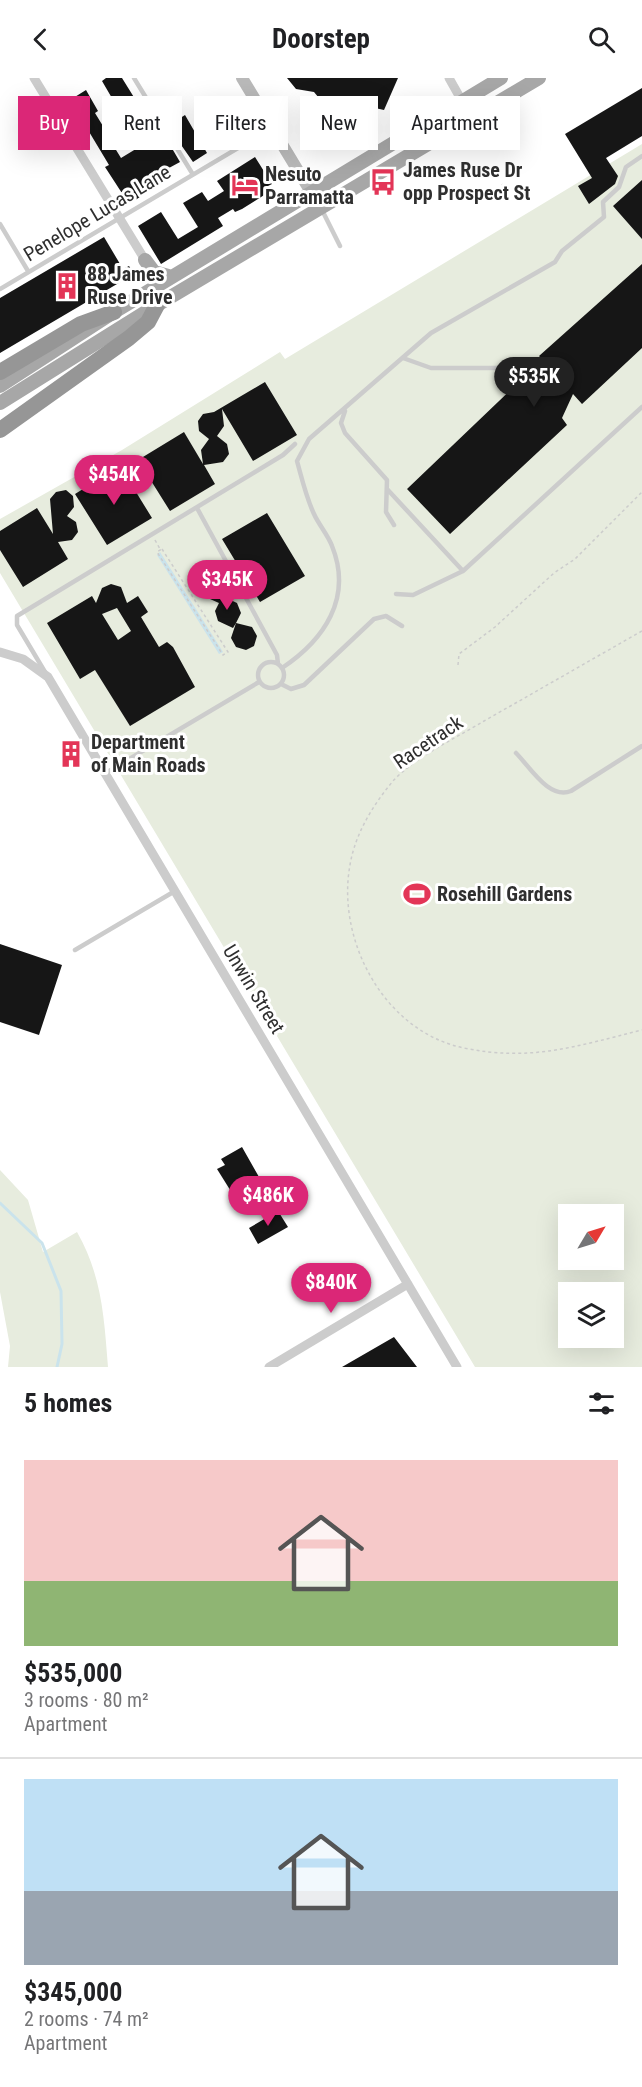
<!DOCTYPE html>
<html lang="en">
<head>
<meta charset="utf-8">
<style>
  :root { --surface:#fff; --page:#f2f2f2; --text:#202124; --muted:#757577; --line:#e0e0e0; --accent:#db2777 }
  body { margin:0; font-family:"Roboto Condensed",sans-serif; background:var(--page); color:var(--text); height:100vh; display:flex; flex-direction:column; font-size:22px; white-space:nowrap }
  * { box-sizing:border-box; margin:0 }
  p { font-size:20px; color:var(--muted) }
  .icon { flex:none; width:33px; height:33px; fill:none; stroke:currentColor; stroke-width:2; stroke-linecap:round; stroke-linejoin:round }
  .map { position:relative; height:1289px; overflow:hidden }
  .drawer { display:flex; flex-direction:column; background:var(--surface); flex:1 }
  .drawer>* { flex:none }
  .banner { position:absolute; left:18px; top:18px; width:606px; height:54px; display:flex; gap:12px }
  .needle { width:39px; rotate:52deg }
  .fabs { position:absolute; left:558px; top:1126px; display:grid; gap:12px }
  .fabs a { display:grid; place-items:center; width:66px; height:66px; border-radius:0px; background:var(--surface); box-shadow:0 6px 24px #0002; font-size:30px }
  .price { position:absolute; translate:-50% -51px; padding:0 14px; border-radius:21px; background:var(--accent); color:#fff; font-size:20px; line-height:39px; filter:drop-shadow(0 2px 3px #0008) }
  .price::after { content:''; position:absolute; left:50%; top:36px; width:18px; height:14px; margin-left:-9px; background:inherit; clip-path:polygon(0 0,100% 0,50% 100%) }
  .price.current { background:#222; color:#fff }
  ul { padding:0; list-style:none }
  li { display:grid; align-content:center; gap:12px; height:318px; padding:0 24px }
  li+li { border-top:2px solid var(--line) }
  li span { display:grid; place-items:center; height:186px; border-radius:0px; color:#555 }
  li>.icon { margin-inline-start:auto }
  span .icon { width:108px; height:108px; fill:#fffc; stroke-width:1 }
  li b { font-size:26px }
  h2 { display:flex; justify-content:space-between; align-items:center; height:72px; padding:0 24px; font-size:26px }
  .pill { padding:0 21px; border-radius:0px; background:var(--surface); box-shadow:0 6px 24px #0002; font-size:21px; line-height:54px }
  .pill.current { background:var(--accent); color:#fff }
  header { display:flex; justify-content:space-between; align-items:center; height:78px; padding:0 24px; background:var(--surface); font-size:27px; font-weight:700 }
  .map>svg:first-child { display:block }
  .green { fill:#e7ecde; fill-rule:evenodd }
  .water { fill:#cae3ec }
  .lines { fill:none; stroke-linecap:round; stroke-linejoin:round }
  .stream { stroke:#cae3ec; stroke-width:3 }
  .building { fill:#161616; fill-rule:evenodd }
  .path { stroke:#ccc; stroke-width:1.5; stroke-dasharray:3 3; stroke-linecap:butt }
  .lane { stroke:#ccc; stroke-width:4.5 }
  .street { stroke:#ccc; stroke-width:9 }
  .secondary { stroke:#b9b9b9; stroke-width:12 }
  .primary { stroke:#a7a7a7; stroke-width:14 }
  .highway { stroke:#969696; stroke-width:16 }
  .labels { text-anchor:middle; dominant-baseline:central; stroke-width:6; stroke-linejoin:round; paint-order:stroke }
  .poi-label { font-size:20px; font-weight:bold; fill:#2f2f2f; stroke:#fff; text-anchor:start }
  .street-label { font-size:20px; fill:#2f2f2f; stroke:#fff }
</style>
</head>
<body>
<header><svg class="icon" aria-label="back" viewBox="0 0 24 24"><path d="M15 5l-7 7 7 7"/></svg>Doorstep<svg class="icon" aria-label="search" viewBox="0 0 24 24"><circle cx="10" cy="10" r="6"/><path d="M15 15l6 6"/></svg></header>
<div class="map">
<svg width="642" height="1289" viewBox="0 0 642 1289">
  <rect width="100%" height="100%" fill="#fff"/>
  <path class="green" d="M642,66v1223h-167l-475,-794v-54l122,-69 158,-98 5,7zM568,1137h46v45h-46zM568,1215h46v45h-46z
    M0,1092l28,30 15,52 34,-20c25,44 27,85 31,135h-100l2,-21 -10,-54z"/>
  <path class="water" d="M160,474l63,100 -4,2 -62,-99z"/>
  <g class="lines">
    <path class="stream" d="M0,1125l42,40 19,48 1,53 -5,23"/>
  </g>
  <path class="building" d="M106,0h16l36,58 5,-3 17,29 -35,19 6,9 -22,14 -24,-37 4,-2 -39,-65 16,-10 12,21 -3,2 11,18 23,-14 -9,-15 -4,3 -14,-24zM141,50l8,13 -28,17 -8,-13z
    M287,0h111l-14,32 -27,-6 -12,6 -17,-1 -14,-17 -18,-3z
    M642,10v48l-36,22 12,18 -3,8 -26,20 -11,-18 14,-8 -27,-44z
    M221,18l24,33 -19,13 -24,-32z
    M185,37l22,38 -14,9 -23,-33 3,-1 -2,-4z
    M255,79l17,27 -6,3 3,5 -27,17 -7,3 -2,-3 -15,9 5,8 -62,38 -23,-38 23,-14 17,27 20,-12 -15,-24 19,-11 6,9 16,-10 -7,-10z
    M642,102v59l-29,-33z
    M104,159l19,32 6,-3 5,8 -134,79v-55z
    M642,186v84l-60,56 -9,-10 -11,24 5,7 -117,109 -43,-45 116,-111 30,-6 -14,-16z
    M265,304l32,53 -44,26 -31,-52 2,17 -7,10 10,8 2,10 -6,8 -19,3 11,19 -45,27 -32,-51 46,-28 19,32 -2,-14 8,-11 -10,-8 -1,-10 5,-7 11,-2z
    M120,388l32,52 -45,27 -32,-51z
    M66,412l7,6 1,11 -7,9 9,6 2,10 -6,8 -14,2 10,17 -45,28 -23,-37v-19l37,-23 16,26 -3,-35 6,-7z
    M267,435l38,63 -45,26 -38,-63z
    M211,495l10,4 3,10 -4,8 17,8 4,10 -5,10 16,4 5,9 -3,10 -8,4 -10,-3 -5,-9 5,-15 -3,5 -15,-7 -3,-10 4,-8 -18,-8 -3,-10 4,-9z
    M111,506l10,3 6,16 11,-7 10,16 -7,5 18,30 8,-5 6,5 22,40 -65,39 -35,-56 -15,9 -33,-56 45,-27 4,7 6,-15zM117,530l14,23 -13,9 -16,-26z
    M0,866l62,21 -23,70 -39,-13z
    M242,1069l17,30 -27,16 -15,-24 8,-4 -4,-6z
    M278,1133l10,16 -30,17 -9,-16z
    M394,1259l23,30h-75z"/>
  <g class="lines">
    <path class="path" d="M502,106l4,7
      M155,462l5,9
      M162,471l66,103 -5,3 -66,-103z
      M642,553c-53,30 -105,60 -158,90 -28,17 -69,36 -91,60 -20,24 -38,53 -43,84 -14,76 35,167 114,183 67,14 113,-2 178,-18
      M458,587l1,-11 36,-27 59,-54 21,-14 67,-67"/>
    <path class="lane" d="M134,0l58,95
      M322,132l18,36
      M0,146l28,47
      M0,211l270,-160
      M403,280l28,10h95
      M345,333l-4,12 4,10 42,47 -1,32 8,13
      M387,411l76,82 179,-164
      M197,430l80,147 1,9
      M396,516l17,1 50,-24
      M258 597a13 13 0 1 1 26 0a13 13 0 1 1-26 0Z
      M282,590c42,-28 71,-70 50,-122 -4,-11 -13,-21 -18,-32 -8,-17 -12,-35 -17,-53l12,-22 122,-106 124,-71 7,-11 42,-34 -1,-15 16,-15 7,-20 16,-11
      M45,594l-28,-47v-9l266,-161 12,-11
      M281,606l10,5 13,-4 70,-66 12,-3 16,10
      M516,675c14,14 33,47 55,38l71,-45
      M104,696l155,-92
      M75,872l100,-59"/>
    <path class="street" d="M34,0l111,182
      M449,0l13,23
      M0,574l23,7 25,18 409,690
      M269,1289l139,-83"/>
    <path class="secondary" d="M242,0l78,129"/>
    <path class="primary" d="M145,182l9,12 18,5
      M0,308l114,-74 387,-234
      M0,325l157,-98 382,-227"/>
    <path class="highway" d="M0,294l81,-48 33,-12
      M0,352l129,-92 19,-16 9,-17"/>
  </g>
  <defs>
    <symbol id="bus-bare" viewBox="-9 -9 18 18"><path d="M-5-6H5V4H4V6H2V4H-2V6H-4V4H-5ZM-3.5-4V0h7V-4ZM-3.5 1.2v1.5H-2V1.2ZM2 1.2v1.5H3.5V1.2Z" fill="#e33557" stroke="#fff" stroke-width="2.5" paint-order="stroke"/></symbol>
    <symbol id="hotel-bare" viewBox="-9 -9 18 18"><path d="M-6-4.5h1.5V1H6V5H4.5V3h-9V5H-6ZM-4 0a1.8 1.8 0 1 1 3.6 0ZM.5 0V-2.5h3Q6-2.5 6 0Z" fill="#e33557" stroke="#fff" stroke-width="2.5" paint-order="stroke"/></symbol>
    <symbol id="building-bare" viewBox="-9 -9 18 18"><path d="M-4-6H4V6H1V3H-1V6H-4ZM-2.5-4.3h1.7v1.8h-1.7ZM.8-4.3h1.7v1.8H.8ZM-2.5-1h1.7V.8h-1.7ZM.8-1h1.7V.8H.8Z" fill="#e33557" stroke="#fff" stroke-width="2.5" paint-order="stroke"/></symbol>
    <symbol id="stadium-bare" viewBox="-9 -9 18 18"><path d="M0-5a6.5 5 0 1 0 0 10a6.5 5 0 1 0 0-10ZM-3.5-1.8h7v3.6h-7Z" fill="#e33557" stroke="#fff" stroke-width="2.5" paint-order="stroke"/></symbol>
  </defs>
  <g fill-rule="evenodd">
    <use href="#bus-bare" x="364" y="85" width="38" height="38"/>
    <use href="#hotel-bare" x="226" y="88" width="38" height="38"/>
    <use href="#building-bare" x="48" y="189" width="38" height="38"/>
    <use href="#building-bare" x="52" y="657" width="38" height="38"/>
    <use href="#stadium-bare" x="398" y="797" width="38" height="38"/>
  </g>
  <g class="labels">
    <g class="poi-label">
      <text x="403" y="92">James Ruse Dr<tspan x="403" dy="23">opp Prospect St</tspan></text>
      <text x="265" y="96">Nesuto<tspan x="265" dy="23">Parramatta</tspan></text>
      <text x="87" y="196">88 James<tspan x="87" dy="23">Ruse Drive</tspan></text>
      <text x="91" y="664">Department<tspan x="91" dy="23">of Main Roads</tspan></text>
      <text x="437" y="816">Rosehill Gardens</text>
    </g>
    <g class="street-label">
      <text transform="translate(97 135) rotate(-31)">Penelope Lucas Lane</text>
      <text transform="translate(428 664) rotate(-34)">Racetrack</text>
      <text transform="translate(254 911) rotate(59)">Unwin Street</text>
    </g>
  </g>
</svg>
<div class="fabs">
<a><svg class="needle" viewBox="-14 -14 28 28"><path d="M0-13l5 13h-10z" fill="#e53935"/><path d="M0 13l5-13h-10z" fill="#757577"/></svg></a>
<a><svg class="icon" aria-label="layers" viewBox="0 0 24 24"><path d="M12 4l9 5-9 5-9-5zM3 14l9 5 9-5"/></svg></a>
</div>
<b class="price current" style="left:534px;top:330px">$535K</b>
<b class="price" style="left:114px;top:428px">$454K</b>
<b class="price" style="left:227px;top:533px">$345K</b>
<b class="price" style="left:268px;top:1149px">$486K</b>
<b class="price" style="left:331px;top:1236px">$840K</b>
<div class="banner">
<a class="pill current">Buy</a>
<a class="pill">Rent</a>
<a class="pill">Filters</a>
<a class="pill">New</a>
<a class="pill">Apartment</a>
</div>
</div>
<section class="drawer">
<h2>5 homes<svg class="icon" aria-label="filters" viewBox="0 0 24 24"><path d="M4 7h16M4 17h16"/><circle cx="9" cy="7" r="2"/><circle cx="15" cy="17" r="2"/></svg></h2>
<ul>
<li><span style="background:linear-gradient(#f6c9c9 65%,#8fb573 0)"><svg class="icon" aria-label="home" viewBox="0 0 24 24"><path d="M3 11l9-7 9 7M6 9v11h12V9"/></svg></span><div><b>$535,000</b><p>3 rooms · 80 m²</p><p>Apartment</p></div></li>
<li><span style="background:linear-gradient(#bfe0f5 60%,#9aa5b1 0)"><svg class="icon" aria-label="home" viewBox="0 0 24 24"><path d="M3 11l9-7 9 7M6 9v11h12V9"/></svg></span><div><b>$345,000</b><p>2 rooms · 74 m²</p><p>Apartment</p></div></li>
</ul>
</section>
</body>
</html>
